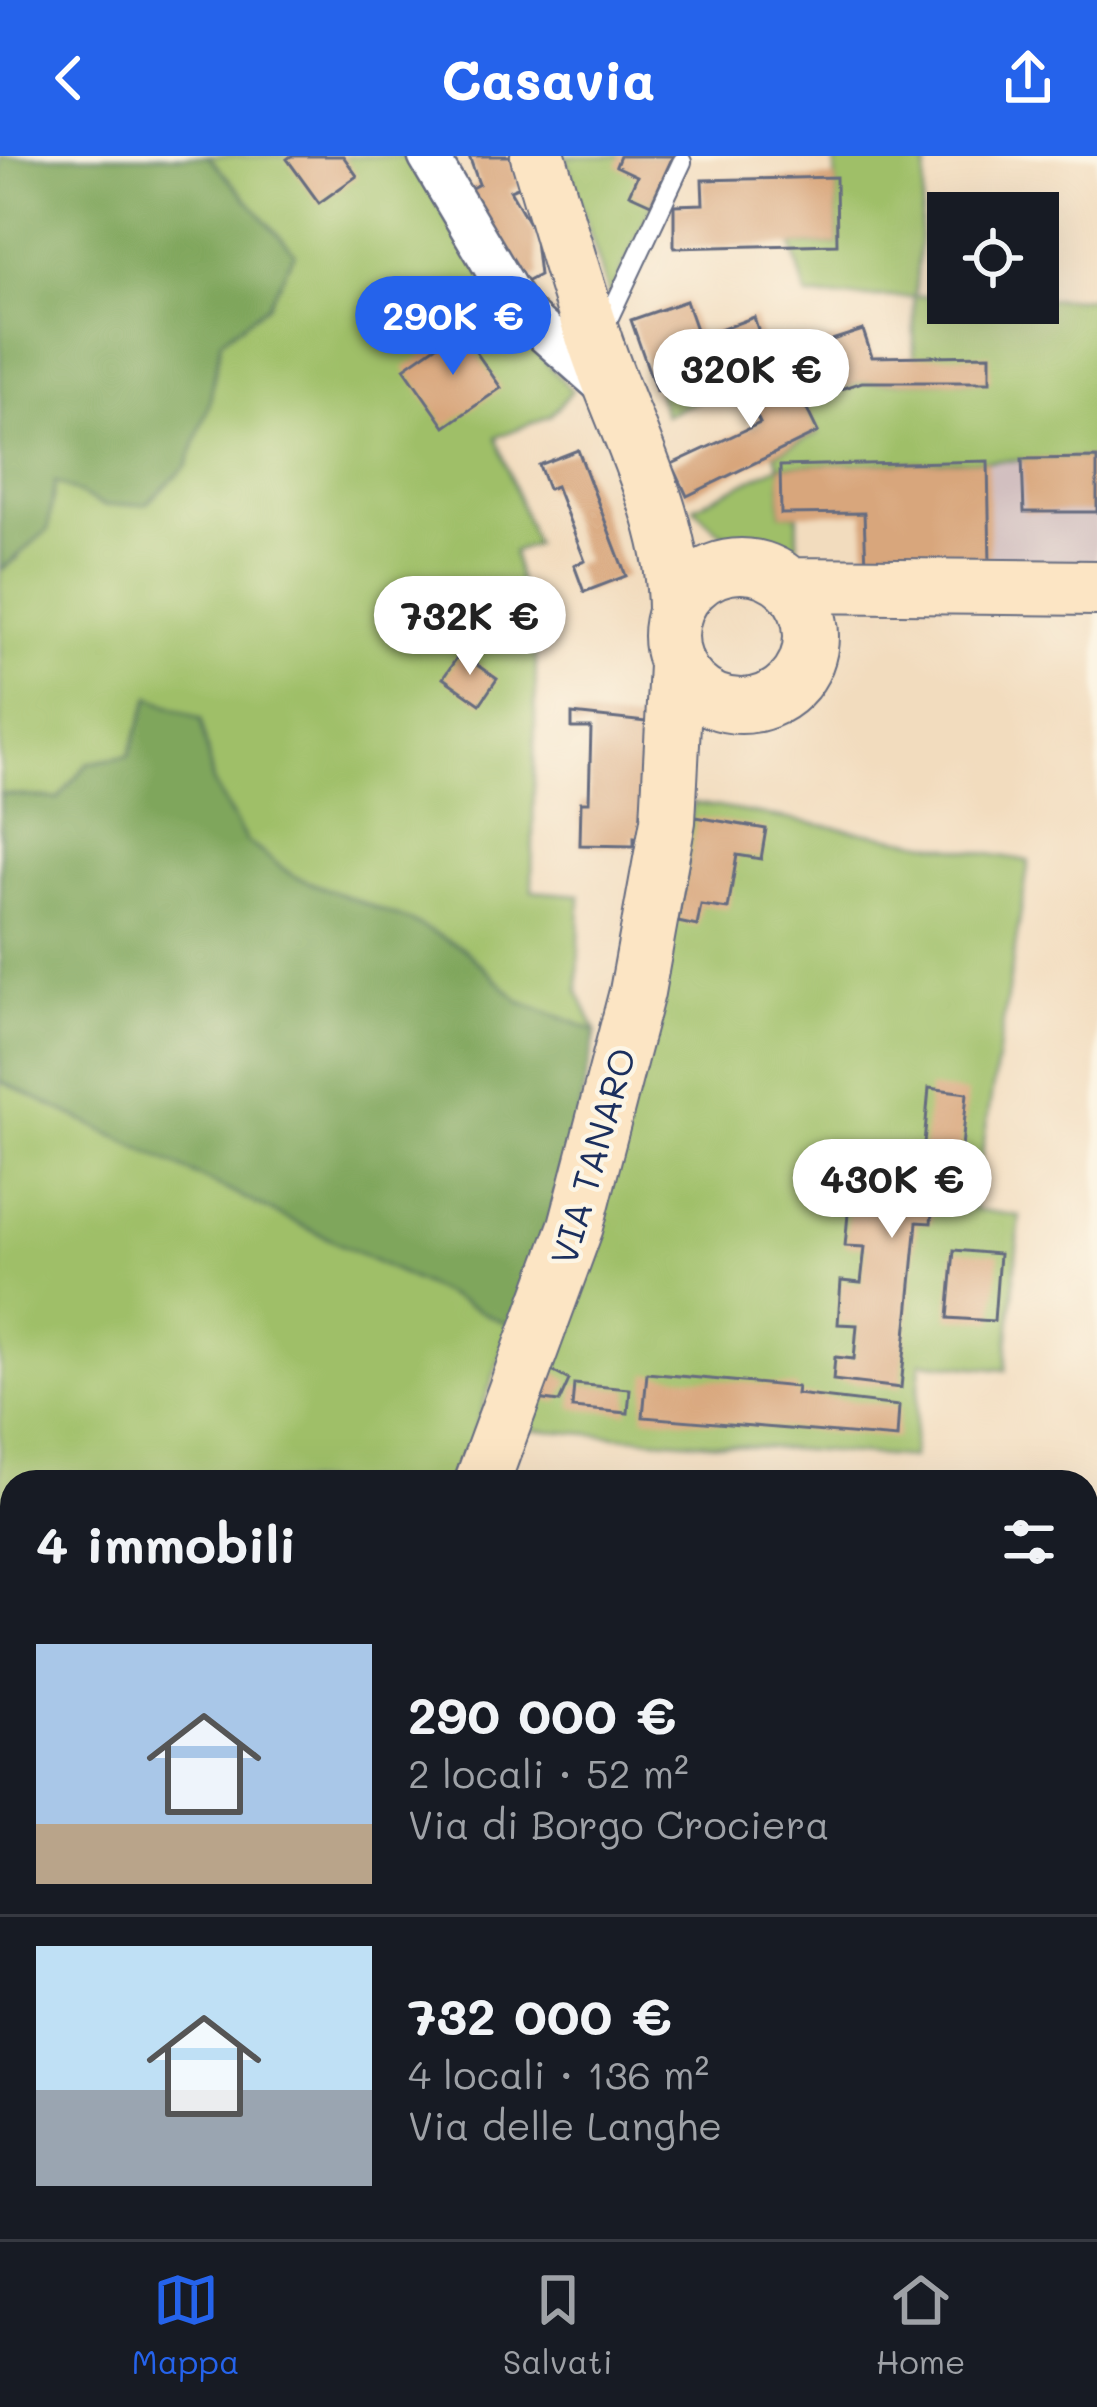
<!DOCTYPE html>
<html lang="it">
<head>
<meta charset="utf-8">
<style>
  :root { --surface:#171b24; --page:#242831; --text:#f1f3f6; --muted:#9ea1a6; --line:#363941; --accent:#2563eb }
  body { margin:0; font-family:Mali,sans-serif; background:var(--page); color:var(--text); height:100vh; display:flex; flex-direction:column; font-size:45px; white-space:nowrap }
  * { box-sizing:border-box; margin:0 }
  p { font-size:39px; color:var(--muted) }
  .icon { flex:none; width:66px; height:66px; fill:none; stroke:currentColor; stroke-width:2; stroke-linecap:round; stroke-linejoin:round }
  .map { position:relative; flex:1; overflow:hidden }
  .side { position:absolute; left:0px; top:1314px; width:1098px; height:771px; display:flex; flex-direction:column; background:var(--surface); border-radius:36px 36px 0 0; box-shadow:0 12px 48px #0002 }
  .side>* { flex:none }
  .fabs { position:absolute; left:927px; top:36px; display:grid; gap:24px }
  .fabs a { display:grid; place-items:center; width:132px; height:132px; border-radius:0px; background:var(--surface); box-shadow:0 12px 48px #0002; font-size:60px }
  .price { position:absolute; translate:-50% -102px; padding:0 27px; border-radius:42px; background:#fff; color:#222; font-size:39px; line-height:78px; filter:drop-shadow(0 3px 6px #0008) }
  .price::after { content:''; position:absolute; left:50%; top:72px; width:36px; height:27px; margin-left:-18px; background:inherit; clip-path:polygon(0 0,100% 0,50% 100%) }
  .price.active { background:var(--accent); color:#fff }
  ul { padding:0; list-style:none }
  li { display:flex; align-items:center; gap:36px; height:300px; padding:0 36px }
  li+li { border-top:3px solid var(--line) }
  li span { display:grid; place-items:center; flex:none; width:336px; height:240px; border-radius:0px; color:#555 }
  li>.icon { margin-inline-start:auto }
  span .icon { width:144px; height:144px; fill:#fffc; stroke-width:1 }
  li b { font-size:51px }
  h2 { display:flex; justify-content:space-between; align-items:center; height:144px; padding:0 36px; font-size:51px }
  header { display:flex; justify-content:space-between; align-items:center; height:156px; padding:0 36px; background:var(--accent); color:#fff; font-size:54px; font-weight:700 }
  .dock { display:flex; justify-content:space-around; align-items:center; height:168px; border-top:3px solid var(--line); background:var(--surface); font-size:33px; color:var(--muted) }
  .dock a { display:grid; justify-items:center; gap:6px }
  .dock .active { color:var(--accent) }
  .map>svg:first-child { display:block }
  .industrial { fill:#d2bfc0 }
  .green { fill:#9fbf68; stroke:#5d7763; stroke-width:3 }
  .forest { fill:#7fa65c; stroke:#4d6a5d; stroke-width:3 }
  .building { fill:#d8a67b }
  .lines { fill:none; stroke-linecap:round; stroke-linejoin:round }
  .lane-casing { stroke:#666c80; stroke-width:22 }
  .street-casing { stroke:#666c80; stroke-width:44 }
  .secondary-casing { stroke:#666c80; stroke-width:58 }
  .path { stroke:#666c80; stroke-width:6; stroke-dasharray:3 9; stroke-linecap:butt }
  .lane { stroke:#fff; stroke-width:18 }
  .street { stroke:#fff; stroke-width:39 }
  .secondary { stroke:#fce5c4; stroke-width:54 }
  .labels { text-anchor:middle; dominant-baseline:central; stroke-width:9; stroke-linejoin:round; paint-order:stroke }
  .street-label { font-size:36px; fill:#1b2f5e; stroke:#fcf5e5 }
</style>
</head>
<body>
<header><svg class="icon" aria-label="back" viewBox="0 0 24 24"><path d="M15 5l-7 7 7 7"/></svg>Casavia<svg class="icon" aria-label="share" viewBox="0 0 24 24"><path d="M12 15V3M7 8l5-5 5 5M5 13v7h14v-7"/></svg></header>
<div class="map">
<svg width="1097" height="2083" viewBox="0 0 1097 2083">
  <rect width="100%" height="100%" fill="#fcf5e5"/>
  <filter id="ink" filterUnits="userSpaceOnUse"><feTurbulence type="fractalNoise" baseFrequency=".00833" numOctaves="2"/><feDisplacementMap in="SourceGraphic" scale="24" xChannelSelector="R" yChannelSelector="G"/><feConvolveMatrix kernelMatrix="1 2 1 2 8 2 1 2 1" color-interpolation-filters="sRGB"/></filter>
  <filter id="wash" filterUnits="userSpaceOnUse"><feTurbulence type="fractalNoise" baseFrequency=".004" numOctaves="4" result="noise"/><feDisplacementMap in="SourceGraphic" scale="48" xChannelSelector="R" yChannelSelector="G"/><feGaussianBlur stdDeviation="2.7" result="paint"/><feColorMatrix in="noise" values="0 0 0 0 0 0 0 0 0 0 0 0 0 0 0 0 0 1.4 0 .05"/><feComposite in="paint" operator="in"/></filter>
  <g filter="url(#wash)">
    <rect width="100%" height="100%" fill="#f2dcbe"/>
    <path class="industrial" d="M1097,302v108l-107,-1 -2,-104z"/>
    <path class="green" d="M208,0h202l107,174 55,61 -22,25 -54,21 39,107 -22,8 23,108 -4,231 48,4 -2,97 18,39 -76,-29 -56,-53 -51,-27 -120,-46 -47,-35 -33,-59 -12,-63 -51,-21 -21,58 -41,7 -29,36 -59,-5v-223l18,-13 36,-77 50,25 105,-101 12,-65 47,-35 26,-51z
      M565,0h110l-65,141z
      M835,0h92l-12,140 33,1v6l149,-5v160l-316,8v47l17,1 -1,47c-43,-5 -75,-21 -103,-54l85,-41 -4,-12 43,-21 -15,-32 59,-19 128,-1 -76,-24v-60h-107l-15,-52 45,-1z
      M711,216l7,20 -53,23 -8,-24z
      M694,647l335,58 -56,348 47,7 -14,154 -85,-8 -9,96 -392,-29z
      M0,925l511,245 -54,156h-445v394l-12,2z
      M0,2032l12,3v38h138l36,10h-186z
      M286,2073h225l3,10h-231z"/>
    <path class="forest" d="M0,0h208l87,97 -27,52 -47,35 -12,65 -22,61 -41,38 -42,2 -49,-24 -7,48 -48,41z
      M150,541l51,22 12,64 33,58 47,35 120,46 51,27 56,53 76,29 -29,141 -56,154 -511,-245v-287l58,5 30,-36 41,-7z"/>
    <g id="blocks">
      <path class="building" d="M291,0h52l14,20 -38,27 -32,-44z
        M469,0h41l10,30 -10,4 24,42 5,43 -19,10 -54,-94 13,-7z
        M620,0h53l-22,48 -22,-10 8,-18 -21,-10z
        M836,21l1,67 -163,4v-43l29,-1 -1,-24z
        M686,145l13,37 55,-21 9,28 -107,46 -25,-71z
        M460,173l41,59 -56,39 -41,-59z
        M863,174l9,27 118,-2v27h-128l-43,14 -15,-47z
        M769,200l24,50 10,-5 15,31 -131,64 -15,-32 88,-41 -24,-51z
        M578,294l48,126 -42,16 -10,-27 11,-4 -29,-75 -8,3 -9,-24z
        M1097,302v54h-73l-2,-53z
        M988,305l2,104 -124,2 -2,-54 -83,1 -1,-48z
        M460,497l37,26 -17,25 -37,-26z
        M572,558l84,9 -14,115 -8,-1v9l-54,-1 1,-43h8l2,-74h-19z
        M696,661l70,12 -5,30 -24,-4 -9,54 -27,-4 -4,21 -19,-4z
        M929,932l38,5 -6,66 -23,-2 -7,66 -14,-1 -16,166 -68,-8 2,-23 19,2 3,-34 -19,-1 3,-43 20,2 4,-36 -20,-1 9,-97 69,6z
        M954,1094l45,4 -5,67 -46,-3z
        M548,1213l21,11 -10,22 -23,-3z
        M647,1217l150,14 -1,7 103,12 -2,32 -254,-21z
        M574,1228l56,5 -2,24 -56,-5z"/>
    </g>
  </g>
  <g filter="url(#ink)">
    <use href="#blocks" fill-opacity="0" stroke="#666c80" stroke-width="3"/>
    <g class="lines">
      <defs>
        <path id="lane" d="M603,174l79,-168"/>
        <path id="street" d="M428,0l92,155 94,83
          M267,2083l3,-10"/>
        <path id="secondary" d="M538,0c20,65 38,132 61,197 29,83 76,168 76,258
          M671 480a70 70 0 1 1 140 0a70 70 0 1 1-140 0Z
          M791,429l306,3
          M482,1326l94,-256 61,-234 31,-171 8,-156
          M530,2073l3,10"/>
      </defs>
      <use href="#lane" class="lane-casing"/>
      <use href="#street" class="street-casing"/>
      <use href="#secondary" class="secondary-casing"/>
      <path class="path" d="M0,1646l12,2
        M1086,1859l11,1"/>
      <use href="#lane" class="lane"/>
      <use href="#street" class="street"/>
      <use href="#secondary" class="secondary"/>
    </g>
  </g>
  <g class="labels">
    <g class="street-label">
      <text transform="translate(592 1000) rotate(-74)">VIA TANARO</text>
    </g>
  </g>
</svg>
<div class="fabs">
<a><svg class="icon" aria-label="locate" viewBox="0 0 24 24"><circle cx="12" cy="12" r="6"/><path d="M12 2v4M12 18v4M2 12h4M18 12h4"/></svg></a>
</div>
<b class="price active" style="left:453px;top:222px">290K €</b>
<b class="price" style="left:751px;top:275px">320K €</b>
<b class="price" style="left:470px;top:522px">732K €</b>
<b class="price" style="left:892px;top:1085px">430K €</b>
<section class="side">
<h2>4 immobili<svg class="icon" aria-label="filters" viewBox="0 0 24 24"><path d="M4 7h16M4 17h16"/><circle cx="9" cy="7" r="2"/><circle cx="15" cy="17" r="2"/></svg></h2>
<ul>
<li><span style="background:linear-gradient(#a9c7e8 75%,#b9a48a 0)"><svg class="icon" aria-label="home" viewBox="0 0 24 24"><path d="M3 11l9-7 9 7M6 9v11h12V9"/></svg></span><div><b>290 000 €</b><p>2 locali · 52 m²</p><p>Via di Borgo Crociera</p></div></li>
<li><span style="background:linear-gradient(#bfe0f5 60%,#9aa5b1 0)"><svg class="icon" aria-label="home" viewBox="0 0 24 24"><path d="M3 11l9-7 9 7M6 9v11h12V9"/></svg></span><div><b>732 000 €</b><p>4 locali · 136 m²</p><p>Via delle Langhe</p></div></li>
</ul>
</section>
</div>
<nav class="dock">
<a class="active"><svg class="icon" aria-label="map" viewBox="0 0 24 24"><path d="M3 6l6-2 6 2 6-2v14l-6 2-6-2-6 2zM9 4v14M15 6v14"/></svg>Mappa</a>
<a><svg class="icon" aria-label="saved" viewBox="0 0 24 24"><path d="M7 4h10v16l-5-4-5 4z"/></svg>Salvati</a>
<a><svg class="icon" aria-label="home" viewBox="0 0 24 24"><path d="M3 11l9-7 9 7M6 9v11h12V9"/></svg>Home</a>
</nav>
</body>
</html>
